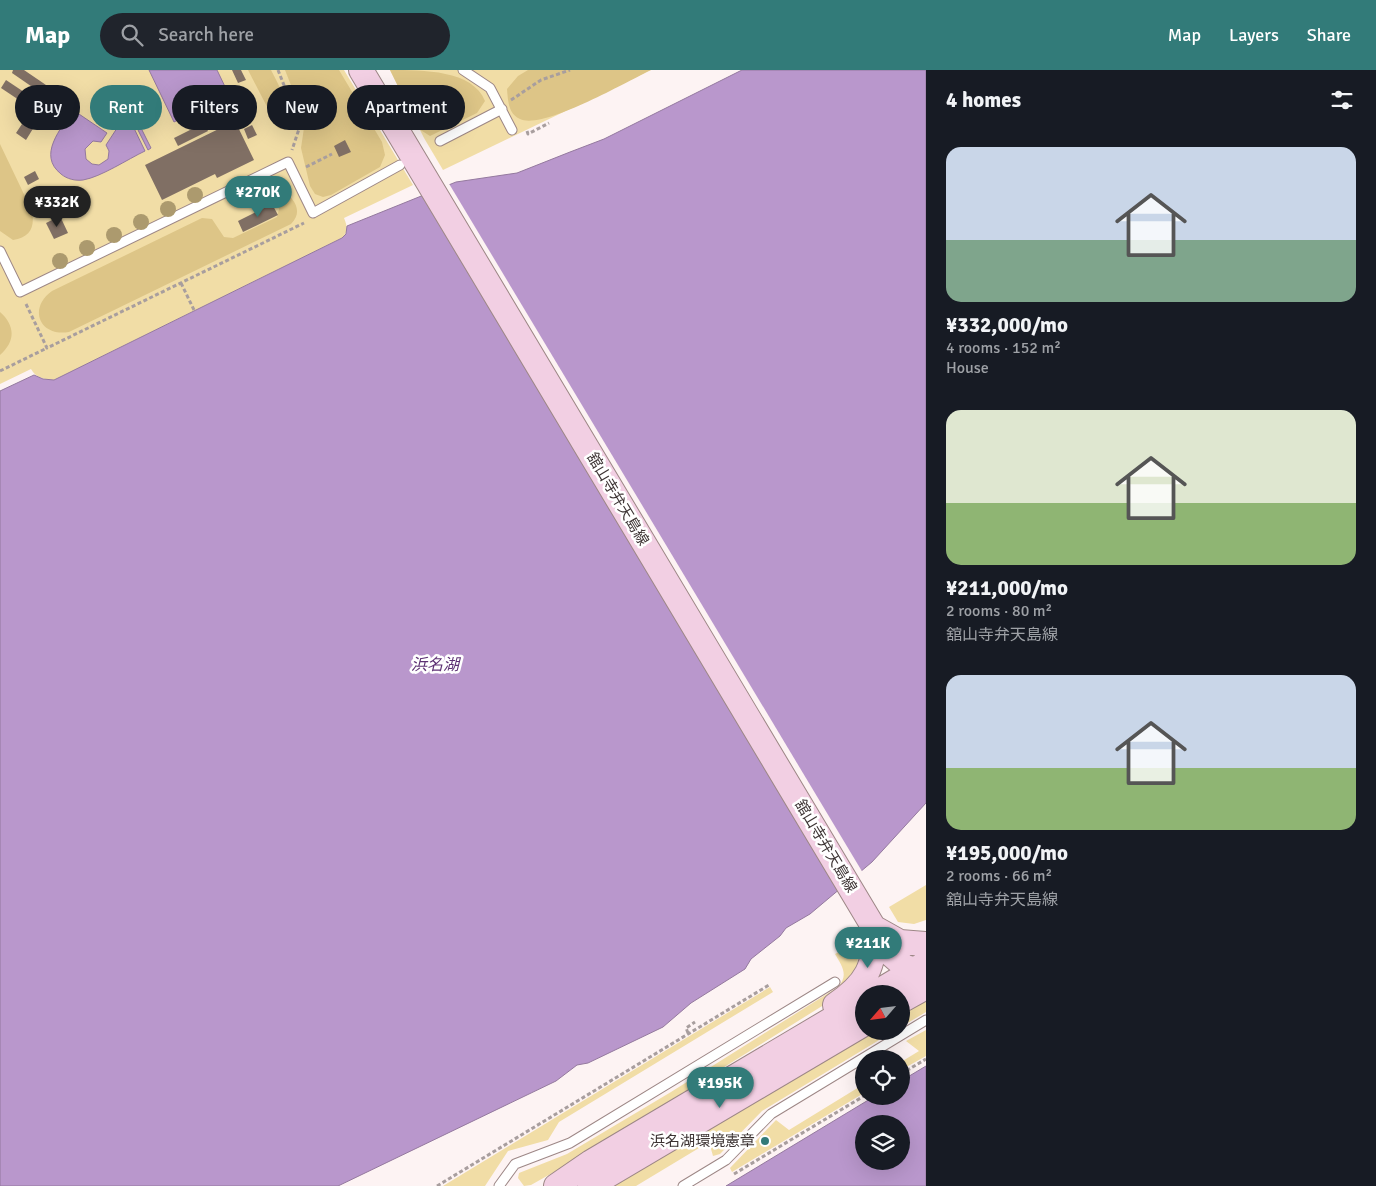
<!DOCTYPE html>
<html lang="en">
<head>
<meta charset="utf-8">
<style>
  :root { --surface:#171b24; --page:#20242c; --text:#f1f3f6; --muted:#9ea1a6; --accent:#327b79 }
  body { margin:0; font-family:Signika,"Noto Sans JP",sans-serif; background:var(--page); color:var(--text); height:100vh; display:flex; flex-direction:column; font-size:19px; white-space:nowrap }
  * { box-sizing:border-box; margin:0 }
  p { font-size:16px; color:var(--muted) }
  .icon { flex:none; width:28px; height:28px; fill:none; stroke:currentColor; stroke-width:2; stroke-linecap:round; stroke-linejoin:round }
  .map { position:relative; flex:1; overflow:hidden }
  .panel { display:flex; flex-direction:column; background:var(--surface); width:450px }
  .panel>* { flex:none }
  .guide { position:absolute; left:15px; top:15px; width:475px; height:45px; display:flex; gap:10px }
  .needle { width:32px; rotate:242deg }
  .fabs { position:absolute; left:855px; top:915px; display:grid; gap:10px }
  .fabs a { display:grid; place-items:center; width:55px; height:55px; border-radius:50%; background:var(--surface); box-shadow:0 5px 20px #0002; font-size:25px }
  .price { position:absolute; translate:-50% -42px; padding:0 11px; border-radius:18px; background:var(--accent); color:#fff; font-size:16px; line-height:32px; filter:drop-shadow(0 1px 2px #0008) }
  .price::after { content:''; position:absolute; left:50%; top:30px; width:15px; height:11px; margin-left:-8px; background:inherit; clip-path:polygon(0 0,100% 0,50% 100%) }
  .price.selected { background:#222; color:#fff }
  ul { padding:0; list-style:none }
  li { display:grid; align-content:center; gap:10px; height:265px; padding:0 20px }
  li span { display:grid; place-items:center; height:155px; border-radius:15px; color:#555 }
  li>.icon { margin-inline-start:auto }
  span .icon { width:90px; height:90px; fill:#fffc; stroke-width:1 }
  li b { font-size:21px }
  h2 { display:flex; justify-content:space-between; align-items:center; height:60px; padding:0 20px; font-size:21px }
  .tag { padding:0 18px; border-radius:22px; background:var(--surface); box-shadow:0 5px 20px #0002; font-size:18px; line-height:45px }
  .tag.selected { background:var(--accent); color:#fff }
  header { display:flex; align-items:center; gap:30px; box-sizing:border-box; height:70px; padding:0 25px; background:var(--accent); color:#fff }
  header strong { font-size:24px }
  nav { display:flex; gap:28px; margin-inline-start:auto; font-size:18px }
  .search { width:350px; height:45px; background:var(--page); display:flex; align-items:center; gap:12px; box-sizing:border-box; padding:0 18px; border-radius:28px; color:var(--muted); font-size:19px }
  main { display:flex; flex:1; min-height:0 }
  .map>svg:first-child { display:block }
  .green { fill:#f1dda6 }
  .forest { fill:#ddc587 }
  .water { fill:#b997cc; stroke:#94799e; fill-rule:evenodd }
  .pier { fill:#fdf3f3 }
  .building { fill:#806f64 }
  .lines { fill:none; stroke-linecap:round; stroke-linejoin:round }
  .lane-casing { stroke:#9d8786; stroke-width:11 }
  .secondary-casing { stroke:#9d8786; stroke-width:26 }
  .path { stroke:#a89e9e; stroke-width:3; stroke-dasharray:4 2.5; stroke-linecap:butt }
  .lane { stroke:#fff; stroke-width:9 }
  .secondary { stroke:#f2cfe3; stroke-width:24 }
  .tree { fill:#ac9a6e }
  .poi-dot { fill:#327b79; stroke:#fff; stroke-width:2 }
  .labels { text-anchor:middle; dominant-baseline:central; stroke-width:5; stroke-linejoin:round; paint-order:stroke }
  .street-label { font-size:15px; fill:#3d3434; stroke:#fff }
  .poi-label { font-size:15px; fill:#3d3434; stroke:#fff; text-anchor:end }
  .water-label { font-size:16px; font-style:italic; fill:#5d3173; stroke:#fff }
</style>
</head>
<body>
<header>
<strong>Map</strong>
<div class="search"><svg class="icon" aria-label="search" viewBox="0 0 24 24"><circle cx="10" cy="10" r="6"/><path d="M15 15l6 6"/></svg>Search here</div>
<nav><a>Map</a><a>Layers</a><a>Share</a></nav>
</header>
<main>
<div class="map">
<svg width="926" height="1116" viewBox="0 0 926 1116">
  <rect width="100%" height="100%" fill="#fdf3f3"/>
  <path class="green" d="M0,0h344l69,115 -69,33c3,8 5,13 -2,20l-288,142c-10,-1 -18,-2 -23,-11l-31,15z
    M390,0h261l-208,100 -19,-32z
    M926,815v35l-12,4 -16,-2 -9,-15z
    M859,871l-2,28 -22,29 -265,165 -39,22 -7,1 -6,-8 1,-5 48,-19 104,-62 167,-105c11,-12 4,-21 -3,-33z
    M770,917l3,5 -214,130 -11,18 -40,11 -23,35h-42z
    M926,929v13l-25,15v-13z
    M926,960v26l-25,14v-8l18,-11 -13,-10z
    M872,961h22l-132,80 -42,43 -7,2 -4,-14 -73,44h-24z
    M864,1014v9l-132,79 -2,-4 46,-48 13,10z"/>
  <path class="forest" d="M248,0h23c8,16 21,38 19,56l-5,4 -7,-2z
    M285,0h54l43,72 3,13 -5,12 -49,28 -8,2 -8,-3 -5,-8 -9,-38 4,-27z
    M390,0c33,0 83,0 95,31l-8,12 -47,23 -11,-7z
    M528,0h123c-25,12 -108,60 -131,49 -12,-5 -12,-19 -13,-30l11,-13z
    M0,74l32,67c3,17 -2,26 -19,29l-13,-9z
    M281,119c13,9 23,22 10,35l-222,108c-30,5 -41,-24 -17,-41l150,-73 10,1 12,18 9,1 44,-21 2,-8 -5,-15 3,-4z
    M0,242c15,13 16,29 0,43z"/>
  <path class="water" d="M149,0h68l12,25 -55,27z
    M742,0h184v733l-54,59 -62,52 -24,14 -6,8 -29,23 -6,10 -54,34 -28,24 -75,36 -11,2 -21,16 -218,105h-338v-795l34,-16 9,4 11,1 288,-142 4,-4 1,-8 109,-44 61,-9 53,-21 34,-13z
    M130,25l7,3 3,6 -5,12 16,32 -3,2 -16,-32 -9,-1 -6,-9 3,-10z
    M73,40l34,23 -6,9 -8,-1 -8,8 1,10 6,5 7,1 9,-6 1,-8 -3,-6 17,-26 7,1 15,31c-17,8 -44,26 -62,29 -8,1 -16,-1 -22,-6 -24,-19 0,-45 12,-64z
    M926,996v120h-200l149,-90h26v-15zM864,1054h37v37h-37z"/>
  <path class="pier" d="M448,112l415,691 -23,20 -420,-700z"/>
  <path class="building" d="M13,0h11l22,15 -5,8 -29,-20z
    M232,0h9l5,10 -8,3z
    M6,10l30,20 -5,8 -30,-20z
    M52,21l8,5 -16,22 -7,-5z
    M247,46l3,6 -8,4 -4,-6z
    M24,51l10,6 -8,13 -10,-7z
    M235,51l19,39 -37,18 -2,-4 -53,26 -17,-35z
    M204,53l4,8 -30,15 -4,-8z
    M252,55l5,10 -9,4 -4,-10z
    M345,70l6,12 -12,5 -5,-11z
    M35,101l4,8 -11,6 -4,-8z
    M272,134l6,11 -35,17 -5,-11z
    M60,146l8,17 -14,6 -8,-16z"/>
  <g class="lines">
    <defs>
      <path id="lane" d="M463,0l27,18 22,42
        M440,71l62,-32
        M0,181l20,41 268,-130 25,51 87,-48
        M499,1116l16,-22 55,-21 265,-161
        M683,1116l43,-26 45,-46 155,-94"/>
      <path id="secondary" d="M361,0l528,883 16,14 21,5
        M875,858l25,14 26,2
        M874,924l50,-30
        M901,931l25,-14
        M835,935c32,-22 40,-38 40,-77
        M556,1116l35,-24 273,-162
        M590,1116l274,-162"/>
    </defs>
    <use href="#lane" class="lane-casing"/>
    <use href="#secondary" class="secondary-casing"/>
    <path class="path" d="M278,0l22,56 -8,24
      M511,30l30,-20 29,-10
      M527,61l1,3 21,-11
      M306,97l26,-13
      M181,213l13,27
      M26,234l21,44 257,-125
      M0,301l47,-23
      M688,963l-2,-5 9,-6
      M901,1004l25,-15
      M734,1104l130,-78
      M437,1116l332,-201"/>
    <use href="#lane" class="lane"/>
    <use href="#secondary" class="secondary"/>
  </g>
  <g class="tree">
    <circle cx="195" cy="125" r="8"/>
    <circle cx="168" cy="139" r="8"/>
    <circle cx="141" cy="152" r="8"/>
    <circle cx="114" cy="165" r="8"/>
    <circle cx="87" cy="178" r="8"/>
    <circle cx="60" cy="191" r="8"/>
  </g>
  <circle class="poi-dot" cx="765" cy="1071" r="5"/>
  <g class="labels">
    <g class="street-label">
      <text transform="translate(618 429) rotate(59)">舘山寺弁天島線</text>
      <text transform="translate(826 776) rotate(59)">舘山寺弁天島線</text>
    </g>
    <g class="poi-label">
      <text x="755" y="1071">浜名湖環境憲章</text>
    </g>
    <g class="water-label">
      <text x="435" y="595">浜名湖</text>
    </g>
  </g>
</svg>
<div class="fabs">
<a><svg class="needle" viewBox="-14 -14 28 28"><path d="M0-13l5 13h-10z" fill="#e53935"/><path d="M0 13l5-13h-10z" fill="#9ea1a6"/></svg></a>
<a><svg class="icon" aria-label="locate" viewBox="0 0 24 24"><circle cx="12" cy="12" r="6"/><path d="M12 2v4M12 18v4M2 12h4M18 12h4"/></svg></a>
<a><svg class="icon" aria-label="layers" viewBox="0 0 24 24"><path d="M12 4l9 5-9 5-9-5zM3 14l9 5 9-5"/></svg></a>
</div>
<b class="price" style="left:258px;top:148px">¥270K</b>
<b class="price selected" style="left:57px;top:158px">¥332K</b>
<b class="price" style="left:868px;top:899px">¥211K</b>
<b class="price" style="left:720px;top:1039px">¥195K</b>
<div class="guide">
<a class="tag">Buy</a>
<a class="tag selected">Rent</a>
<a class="tag">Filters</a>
<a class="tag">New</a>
<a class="tag">Apartment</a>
</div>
</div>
<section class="panel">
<h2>4 homes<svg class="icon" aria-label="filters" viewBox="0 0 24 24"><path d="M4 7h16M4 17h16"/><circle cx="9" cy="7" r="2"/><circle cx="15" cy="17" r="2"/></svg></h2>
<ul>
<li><span style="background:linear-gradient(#c9d6e8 60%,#7fa58c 0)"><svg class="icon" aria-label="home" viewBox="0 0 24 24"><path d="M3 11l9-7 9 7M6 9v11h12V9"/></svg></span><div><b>¥332,000/mo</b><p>4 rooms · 152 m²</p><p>House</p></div></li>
<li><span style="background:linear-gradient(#dfe7d0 60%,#8fb573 0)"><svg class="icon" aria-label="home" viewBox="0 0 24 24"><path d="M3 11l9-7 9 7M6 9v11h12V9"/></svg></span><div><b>¥211,000/mo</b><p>2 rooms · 80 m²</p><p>舘山寺弁天島線</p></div></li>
<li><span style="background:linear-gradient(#c9d6e8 60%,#8fb573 0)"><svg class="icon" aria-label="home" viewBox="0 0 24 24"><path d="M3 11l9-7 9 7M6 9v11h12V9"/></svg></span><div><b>¥195,000/mo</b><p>2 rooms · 66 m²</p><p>舘山寺弁天島線</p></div></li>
</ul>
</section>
</main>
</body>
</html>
